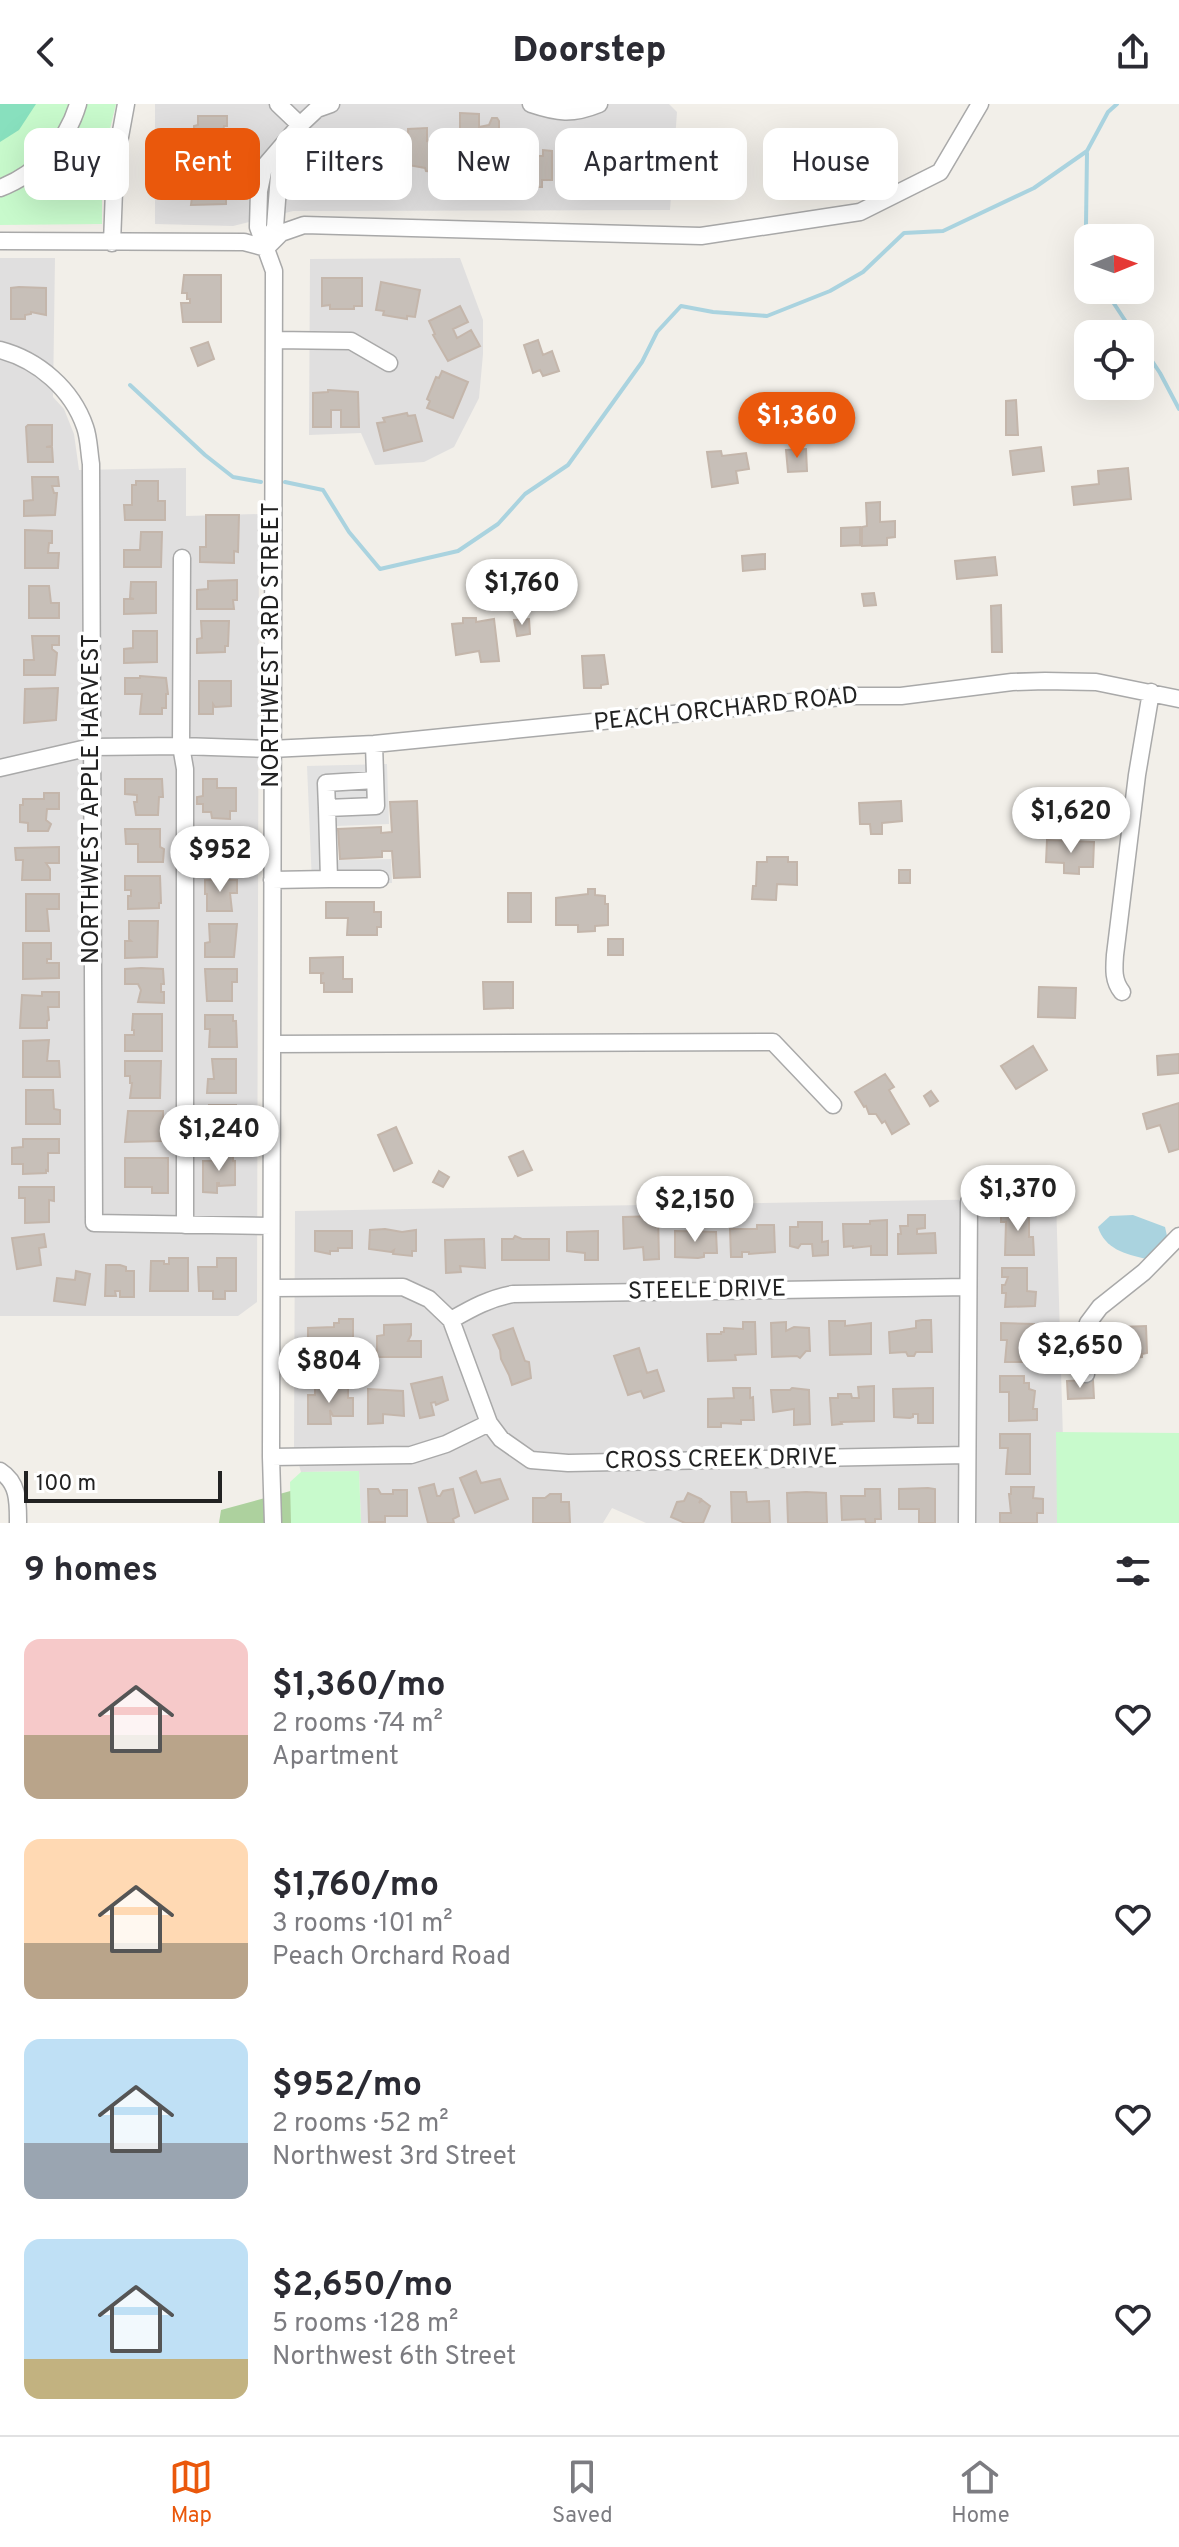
<!DOCTYPE html>
<html lang="en">
<head>
<meta charset="utf-8">
<style>
  :root { --surface:#fff; --page:#f2f2f3; --text:#2b2b33; --muted:#7c7c81; --line:#e1e1e2; --accent:#ea580c }
  body { margin:0; font-family:Overpass,sans-serif; background:var(--page); color:var(--text); height:100vh; display:flex; flex-direction:column; font-size:30px; white-space:nowrap }
  * { box-sizing:border-box; margin:0 }
  p { font-size:26px; color:var(--muted) }
  .icon { flex:none; width:44px; height:44px; fill:none; stroke:currentColor; stroke-width:2; stroke-linecap:round; stroke-linejoin:round }
  .map { position:relative; height:1419px; overflow:hidden }
  .drawer { display:flex; flex-direction:column; background:var(--surface); flex:1 }
  .drawer>* { flex:none }
  .banner { position:absolute; left:24px; top:24px; width:1132px; height:72px; display:flex; gap:16px }
  .needle { width:52px; rotate:89deg }
  .controls { position:absolute; left:1074px; top:120px; display:grid; gap:16px }
  .controls a { display:grid; place-items:center; width:80px; height:80px; border-radius:16px; background:var(--surface); box-shadow:0 8px 32px #0002; font-size:40px }
  .scale { position:absolute; left:24px; bottom:20px; width:198px; box-sizing:border-box; padding-left:8px; border:4px solid #222; border-top:0; font-size:22px; line-height:28px; white-space:nowrap; color:#222; -webkit-text-stroke:6px #fff; paint-order:stroke }
  .price { position:absolute; translate:-50% -68px; padding:0 18px; border-radius:28px; background:#fff; color:#222; font-size:26px; line-height:52px; filter:drop-shadow(0 2px 4px #0008) }
  .price::after { content:''; position:absolute; left:50%; top:48px; width:24px; height:18px; margin-left:-12px; background:inherit; clip-path:polygon(0 0,100% 0,50% 100%) }
  .price.current { background:var(--accent); color:#fff }
  ul { padding:0; list-style:none }
  li { display:flex; align-items:center; gap:24px; height:200px; padding:0 24px }
  li span { display:grid; place-items:center; flex:none; width:224px; height:160px; border-radius:16px; color:#555 }
  li>.icon { margin-inline-start:auto }
  span .icon { width:96px; height:96px; fill:#fffc; stroke-width:1 }
  li b { font-size:34px }
  h2 { display:flex; justify-content:space-between; align-items:center; height:96px; padding:0 24px; font-size:34px }
  .chip { padding:0 28px; border-radius:16px; background:var(--surface); box-shadow:0 8px 32px #0002; font-size:28px; line-height:72px }
  .chip.current { background:var(--accent); color:#fff }
  header { display:flex; justify-content:space-between; align-items:center; height:104px; padding:0 24px; background:var(--surface); font-size:36px; font-weight:800 }
  .dock { display:flex; justify-content:space-around; align-items:center; height:112px; border-top:2px solid var(--line); background:var(--surface); font-size:22px; color:var(--muted) }
  .dock a { display:grid; justify-items:center; gap:4px }
  .dock .current { color:var(--accent) }
  .map>svg:first-child { display:block }
  .residential { fill:#e0dfdf }
  .forest { fill:#add19e }
  .park { fill:#c8facc }
  .pitch { fill:#88e0be }
  .parking { fill:#e2e2e2 }
  .water { fill:#aad3df }
  .lines { fill:none; stroke-linecap:round; stroke-linejoin:round }
  .stream { stroke:#aad3df; stroke-width:4 }
  .building { fill:#c7bfb8; stroke:#c4b6ab; stroke-width:2 }
  .minor-casing { stroke:#a9a9a9; stroke-width:19 }
  .minor { stroke:#fff; stroke-width:16 }
  .labels { text-anchor:middle; dominant-baseline:central; stroke-width:7; stroke-linejoin:round; paint-order:stroke }
  .street-label { font-size:24px; fill:#222; stroke:#fff }
</style>
</head>
<body>
<header><svg class="icon" aria-label="back" viewBox="0 0 24 24"><path d="M15 5l-7 7 7 7"/></svg>Doorstep<svg class="icon" aria-label="share" viewBox="0 0 24 24"><path d="M12 15V3M7 8l5-5 5 5M5 13v7h14v-7"/></svg></header>
<div class="map">
<svg width="1179" height="1419" viewBox="0 0 1179 1419">
  <rect width="100%" height="100%" fill="#f2efe9"/>
  <path class="residential" d="M155,0h514l8,8 -7,98 -377,1 -60,15 -78,-2z
    M0,154h55l-2,139 11,12 10,25 5,36 107,-2v48l73,-2 -2,788 -19,14h-238z
    M460,154l23,62v34l-4,44 -25,49 -30,15 -49,3 -14,-32 -52,2 1,-176z
    M1056,1094l7,241 -1,84h-416l-34,-15 -9,15h-242l-2,-52 -58,1 -7,-24 1,-237z"/>
  <path class="forest" d="M294,1386l41,33h-116l2,-13z"/>
  <path class="park" d="M0,0h116l-14,58v62l-102,1z
    M1056,1328l123,1v90h-122z
    M359,1367l2,52h-70l-1,-41 11,-10z"/>
  <path class="pitch" d="M0,0h36l-17,26 -19,12z"/>
  <path class="parking" d="M387,660l2,60 -52,2v34l54,-1 1,24h-80l-5,-117z"/>
  <path class="water" d="M1133,1111l32,12 2,9 -9,14 -12,9c-21,-5 -41,-10 -48,-32l12,-11z"/>
  <g class="lines">
    <path class="stream" d="M1087,49l-1,71 2,14
      M1105,186l29,44
      M1140,239l20,30 19,36
      M130,281l75,70 28,22 28,5
      M285,378l38,8 26,42 31,37 78,-18 40,-27 27,-30 43,-29 74,-103 15,-30 24,-26 32,6 54,4 63,-25 33,-19 41,-39 39,-2 91,-43 53,-37 21,-39 9,-8"/>
  </g>
  <path class="building" d="M460,9l19,1v13l10,-2 3,-7h5l2,3v30l-10,1v4h-21v-6h-8z
    M198,12h29v10h-3l-2,13h12l1,19 -37,-2v-10l-4,1v-21l4,-1z
    M427,24v13l9,-2v-4h10v30h-9v7l-11,-1 -1,-3 -17,-3v-36z
    M356,28h19v8h6v-7h12v36h-8v3h-13l-16,-4z
    M654,34l6,45 -19,3 -1,-4 -21,4 -5,-30 2,-4h4l4,4 7,-1v2l7,-1 -3,-14z
    M512,41l19,1v10h12v-6l9,1v29h-10v7h-21v-5l-7,1z
    M563,42l19,1v9l23,-2v30h-42z
    M326,47l19,3v36h-9v3h-6v3h-12v-6h-8l-1,-28 8,-3 3,5 7,1z
    M191,64h36l1,18h-8v7h6v11l-35,1 1,-8h-5z
    M184,171h37v47h-38l-2,-19h9v-4h-3v-6h-5z
    M322,174h40v28h-8v3h-24v-4l-8,1z
    M381,178l39,8 -5,27 -8,-1v3l-24,-4 1,-4 -8,-1z
    M19,183l27,1v27l-15,-3v2l-6,1v4h-14v-31z
    M460,202l8,16 -15,7 4,9 14,-8 9,16 -32,15 -15,-26 2,-1 -6,-13z
    M538,236l5,15 9,-4 7,20 -16,5 -3,-6 -7,3 -9,-28z
    M208,238l6,17 -16,7 -7,-18z
    M442,267l26,11 -15,36 -26,-10 3,-7 -3,-2 9,-22 3,1z
    M328,286l30,2 1,35h-18v-17h-10v17h-18v-34l15,-1z
    M1016,296l2,35h-12v-34z
    M407,309l1,3 7,-1 7,26 -38,10 -7,-28 8,-1 -2,-4z
    M28,321h24v21l-6,1h6l1,15h-25l-2,-35z
    M1041,343l3,24 -31,4 -3,-24z
    M806,345l1,22 -19,1 -2,-22z
    M721,347l1,5 24,-3 3,16 -13,2 2,12 -26,4 -5,-35z
    M1128,364l3,31 -57,6 -2,-18 27,-3 -1,-13z
    M32,373h26l1,9h-7l2,7h3l-2,22 -31,1v-15l9,-1z
    M136,377h22v20h7v19h-40l-1,-15h8v-20h4z
    M880,398v20l15,-1v16l-8,1v7l-25,1v-19l5,-1 -1,-23z
    M206,411h33l-1,37 -4,-1v12l-34,-1v-15h6z
    M860,423v18l-19,1v-18z
    M25,426l27,1v12h-3l-1,10h11l-1,15h-33z
    M141,428h21l-1,35h-37v-17h16z
    M765,450v15l-22,2 -1,-15z
    M995,453l2,18 -40,4 -2,-18z
    M237,476v20h-4l1,9h-37v-19l11,-1v-8z
    M131,478h25v31l-32,1v-15h10l-4,-1z
    M29,482h20l2,17h8v15h-30z
    M874,489l2,12 -12,1 -2,-12z
    M1001,501l1,47h-10l-1,-46z
    M463,514h13v4l18,-3 5,42 -18,1 -2,-11 -23,4 -4,-31 11,-1z
    M529,515l1,15 -13,2 -3,-16z
    M201,517h28l-1,25h-3v6l-28,1v-14l5,-1z
    M133,527h24v31l-33,1v-14l9,-1z
    M32,532h27v9h-7v4l5,4 -2,22h-31v-15h10z
    M604,551l4,29 -7,1v3h-17l-2,-32z
    M140,572l26,2 2,16h-2v14h-4v6h-22l2,-20h-17v-16h15z
    M199,577h32v25l-16,1 -2,-3v10h-14z
    M58,584l-2,32 -32,3 1,-34z
    M125,675h37l1,18h-4l-1,18h-22l-2,-13h3v-7l-12,-1z
    M203,675h14v9h19v23h-6v8l-18,-1 -1,-6h-8v-8h-6v-7l6,-1z
    M44,689h15v16h-12l-1,11 5,4 -3,7h-20v-8l-8,-1v-17h3v-6h21z
    M417,697l3,76 -26,1 -2,-27h-10v6l-42,2 -2,-30 43,-2v6l11,-1 -2,-30z
    M901,697l1,20 -20,2v11h-11l-1,-10h-10l-1,-21z
    M125,725h35v18l4,2 -1,13h-25v-18h-12z
    M210,730l27,1 -1,25h-2l-1,7h-28v-14h6z
    M1047,736l47,2 -1,25h-14v7l-15,-1v-10l-18,-1z
    M59,743v16h-13l4,6v11h-28l1,-20h-7l-1,-12z
    M767,753h21v5h9v23l-20,-1 -1,16 -24,-1 1,-13h3l1,-24h10z
    M899,766h11v13h-11z
    M125,772h35l1,27h-2v5l-31,1v-13h3v-6h-6z
    M205,776h32v13h-7l2,18h-25v-17h-2z
    M588,785h7v6l10,1v8h3v21l-13,1v5l-17,1v-7h-22v-27l32,-4z
    M508,789h23v29h-23z
    M26,790h33v15h-12l2,22h-23z
    M326,798h48v10h7v15h-4v8h-30l1,-17h-22z
    M129,817h29l-1,36 -32,1v-17h6l-2,-2z
    M209,820h28l-3,33h-29v-14l5,-1z
    M608,835h15v16h-15z
    M23,839h28v16h-4v4h12v15l-36,1z
    M343,853v22h9v13h-28v-9h-3v-9l3,-1h-14v-15z
    M141,864l22,1 1,15h-3v8h3v11l-26,-1 3,-12 -3,-6h-13v-15z
    M205,865h32v13h-5v19h-25z
    M483,878h30v26l-29,1z
    M1039,883l37,1 -1,30 -37,-1z
    M42,888h17v15h-11l1,13 -2,1v7h-27l2,-33 20,1z
    M133,910h29v37h-37v-16h9v-5h-2z
    M205,911h28v6h3l1,26h-28l1,-18h-5z
    M49,936l-2,21h12l1,16h-37v-36z
    M1033,942l14,24 -31,19 -15,-23z
    M1179,950v19l-21,2 -1,-19z
    M212,955h24v34h-29l1,-14h6z
    M125,957h36l-1,37h-30l2,-15h-2v-7h-5z
    M885,970l9,13 -5,3 20,34 -17,10 -7,-13 -3,2 -6,-9h-7l-3,-8 -2,1 -9,-15z
    M26,986h27l1,19 6,1v14h-34z
    M931,987l7,10 -8,5 -6,-10z
    M1179,999v46l-10,3 -9,-27 -13,4 -4,-15z
    M209,1001h27l1,32h-33l1,-14h5z
    M128,1007h35v30l-38,1z
    M396,1023l16,36 -18,8 -16,-36z
    M23,1035h36v14h-11v18l-2,-1v3l-23,1v-10h-11v-16l11,-1z
    M523,1047l9,19 -14,6 -9,-19z
    M218,1050h15v7h2v24l-16,1v-3h-2v10l-14,-1v-31h15z
    M125,1054h43v35h-16v-6h-27z
    M439,1067l10,6 -6,10 -10,-5z
    M19,1083h35v14l-5,-1v22l-24,1v-25h-6z
    M1001,1106l28,1v26h4l1,18h-29l1,-33h-5z
    M908,1111h17v13l-8,1v5l18,-1 1,20 -38,1v-20h3l-1,-8h8z
    M658,1112l1,43 -15,1 -1,-13 -19,2 -1,-32z
    M887,1116v35h-16v-9l-18,2v-2l-9,1 -1,-23h27v-3z
    M798,1118h24v20l6,-1v14l-15,1 -1,-12h-11l-3,4 -8,-2v-19h8z
    M757,1121h17l1,27 -26,2v-2h-7v5h-11l-1,-28h27z
    M385,1125l17,3 14,-2v21h-4v5l-19,-2 1,-4 -3,2 -22,-3 1,-19z
    M315,1127h37v17h-14v3h-8v3l-15,-3z
    M598,1127v29h-13v-7l-18,-2v-19z
    M675,1127l41,1 1,21h-13v4l-6,1 -23,-1z
    M44,1130l2,13 -7,1 2,17 -24,4 -5,-31z
    M515,1132l7,3h27v21h-47v-21h11z
    M484,1135l1,29 -25,-2 1,6 -15,1 -1,-33z
    M169,1154h19v33h-38l1,-30h13v3h5z
    M217,1154h19v33h-11v8h-12v-8h-14l-1,-24h19z
    M106,1161h14l6,2v4h8v26h-14v-6h-5l1,5h-11z
    M1002,1164h25v23l9,1 -1,14 -30,1 1,-14h-4v-8h3l3,-8h-6z
    M76,1167l14,3 -5,31 -31,-4 3,-23 18,2z
    M339,1215h14v29h-31v-5h-14v-15l26,-1v-4h5z
    M922,1216h9l1,32h-16l-2,4h-6l-2,-4 -16,1 -1,-21 27,-4v-7z
    M829,1217h16v5l26,-3v31l-41,1z
    M743,1218h12l1,32 -21,1 1,5 -28,1 -1,-27h14v-2h3v-4l19,1z
    M786,1218v9l8,-4 15,1 1,23h-4l-6,7 -3,-2 -25,1 -1,-34z
    M1001,1219l33,1v38h-29l2,-22h-6z
    M411,1220v11l-3,6h13v16h-44v-21l7,-1v-10z
    M1146,1222l1,27 -5,1v3l-18,2v11l-17,1 -2,-22 8,-1 -1,-16 9,-1v-4z
    M513,1224l12,33 4,1 2,16 -19,7 -3,-10 -8,-16 -1,-9 -7,-15z
    M639,1244l8,25 10,-3 7,21 -20,7 -3,-7 -13,4 -14,-39z
    M1000,1272h24v7h5v6l6,2 -2,18h4v11l-28,1v-29h-9z
    M442,1273l6,23 -12,5 -1,-3 -4,1 3,12 -14,3 -9,-34z
    M1093,1276l1,18 -26,1 -1,-18z
    M348,1281v13h5v18h-20l-3,-6 1,14h-23v-29h7v-7h11v6l5,-1v-7z
    M874,1282v35l-33,1 1,2 -10,1 -2,-27h8v-4h13l1,4h7l-1,-11z
    M733,1284h17v10l3,-1 1,23h-13v4l-20,-1v4h-13v-28l26,-1z
    M792,1284l17,2 1,34 -16,1v-16l-21,3 -2,-22h19z
    M933,1284v35h-15v-9h-5v3l-3,1 -16,-1 -1,-28z
    M368,1285l35,2 1,25 -21,-2v9l-15,1z
    M1000,1330h30v40h-24l2,-26h-8z
    M476,1367l5,12 19,-4 8,20 -33,14 -15,-35z
    M434,1380l3,12h3l3,-5 10,-2 6,27 -6,3 1,4h-26l-9,-35z
    M1011,1383h23l-1,11 10,1v14h-6v10h-37v-10h11l-2,-19h2z
    M928,1384l7,1v34h-16v-14h-20v-20z
    M368,1385h10l3,5h12v-4h14v26h-22v6h-16z
    M865,1385h15l1,30h-6v4h-9l-1,-4 -23,1 -1,-24h24z
    M731,1388h15l1,10 22,-1 1,22h-38z
    M806,1388l20,1 1,30h-39l-1,-30z
    M688,1389l13,6 -2,4 3,-3 8,6 -7,17h-18l-14,-6 6,-15 7,-1z
    M550,1390h11v8h8l1,21h-37v-25h12z"/>
  <g class="lines">
    <defs>
      <path id="minor" d="M278,0l22,21
        M531,0c27,9 41,11 68,0
        M0,84c37,-14 67,-46 78,-84
        M0,137l244,1 22,6
        M112,139l3,-79 11,-60
        M268,139l7,-16 6,-79
        M266,144l15,-15 23,-8 397,11 159,-24 80,-40 40,-68
        M274,236l77,1 38,22
        M0,246c38,10 72,39 85,77 4,11 4,25 6,37l3,759 177,3
        M182,454l-1,188 4,23v456
        M0,664l91,-21 90,-1 90,3 103,-5 478,-48h49l111,-14 33,-1 51,1 83,17
        M327,704l-1,-25 49,-3
        M329,775h51
        M272,776l57,-1 -2,-71 49,-2 -2,-62
        M1122,888c-9,-11 -8,-23 -7,-37l22,-180 14,-83
        M272,940l501,-2 60,63
        M272,1184l131,-1 26,12 22,21 38,103 12,16 30,21 37,3 399,-8
        M451,1216c21,-12 39,-22 62,-26l455,-7
        M1086,1270l-8,-24 10,-27 12,-16 44,-35 35,-36
        M271,1353l140,-2 35,-11 43,-21
        M0,1367c19,12 18,32 18,52
        M273,1419l-2,-66 3,-1186 -16,-44 1,-36 5,-24 36,-42 17,-16 14,-5
        M967,1419l2,-321"/>
    </defs>
    <use href="#minor" class="minor-casing"/>
    <use href="#minor" class="minor"/>
  </g>
  <g class="labels">
    <g class="street-label">
      <text transform="translate(272 541) rotate(-90)">NORTHWEST 3RD STREET</text>
      <text transform="translate(726 606) rotate(-6)">PEACH ORCHARD ROAD</text>
      <text transform="translate(92 695) rotate(-90)">NORTHWEST APPLE HARVEST</text>
      <text transform="translate(707 1187) rotate(-1)">STEELE DRIVE</text>
      <text transform="translate(721 1356) rotate(-1)">CROSS CREEK DRIVE</text>
    </g>
  </g>
</svg>
<div class="controls">
<a><svg class="needle" viewBox="-14 -14 28 28"><path d="M0-13l5 13h-10z" fill="#e53935"/><path d="M0 13l5-13h-10z" fill="#7c7c81"/></svg></a>
<a><svg class="icon" aria-label="locate" viewBox="0 0 24 24"><circle cx="12" cy="12" r="6"/><path d="M12 2v4M12 18v4M2 12h4M18 12h4"/></svg></a>
</div>
<div class="scale">100 m</div>
<b class="price current" style="left:797px;top:356px">$1,360</b>
<b class="price" style="left:522px;top:523px">$1,760</b>
<b class="price" style="left:1071px;top:751px">$1,620</b>
<b class="price" style="left:220px;top:790px">$952</b>
<b class="price" style="left:219px;top:1069px">$1,240</b>
<b class="price" style="left:1018px;top:1129px">$1,370</b>
<b class="price" style="left:695px;top:1140px">$2,150</b>
<b class="price" style="left:1080px;top:1286px">$2,650</b>
<b class="price" style="left:329px;top:1301px">$804</b>
<div class="banner">
<a class="chip">Buy</a>
<a class="chip current">Rent</a>
<a class="chip">Filters</a>
<a class="chip">New</a>
<a class="chip">Apartment</a>
<a class="chip">House</a>
</div>
</div>
<section class="drawer">
<h2>9 homes<svg class="icon" aria-label="filters" viewBox="0 0 24 24"><path d="M4 7h16M4 17h16"/><circle cx="9" cy="7" r="2"/><circle cx="15" cy="17" r="2"/></svg></h2>
<ul>
<li><span style="background:linear-gradient(#f6c9c9 60%,#b9a48a 0)"><svg class="icon" aria-label="home" viewBox="0 0 24 24"><path d="M3 11l9-7 9 7M6 9v11h12V9"/></svg></span><div><b>$1,360/mo</b><p>2 rooms · 74 m²</p><p>Apartment</p></div><svg class="icon" aria-label="heart" viewBox="0 0 24 24"><path d="M12 20l-8-8c-3-5 5-10 8-4 3-6 11-1 8 4z"/></svg></li>
<li><span style="background:linear-gradient(#ffd9b3 65%,#b9a48a 0)"><svg class="icon" aria-label="home" viewBox="0 0 24 24"><path d="M3 11l9-7 9 7M6 9v11h12V9"/></svg></span><div><b>$1,760/mo</b><p>3 rooms · 101 m²</p><p>Peach Orchard Road</p></div><svg class="icon" aria-label="heart" viewBox="0 0 24 24"><path d="M12 20l-8-8c-3-5 5-10 8-4 3-6 11-1 8 4z"/></svg></li>
<li><span style="background:linear-gradient(#bfe0f5 65%,#9aa5b1 0)"><svg class="icon" aria-label="home" viewBox="0 0 24 24"><path d="M3 11l9-7 9 7M6 9v11h12V9"/></svg></span><div><b>$952/mo</b><p>2 rooms · 52 m²</p><p>Northwest 3rd Street</p></div><svg class="icon" aria-label="heart" viewBox="0 0 24 24"><path d="M12 20l-8-8c-3-5 5-10 8-4 3-6 11-1 8 4z"/></svg></li>
<li><span style="background:linear-gradient(#bfe0f5 75%,#c2b280 0)"><svg class="icon" aria-label="home" viewBox="0 0 24 24"><path d="M3 11l9-7 9 7M6 9v11h12V9"/></svg></span><div><b>$2,650/mo</b><p>5 rooms · 128 m²</p><p>Northwest 6th Street</p></div><svg class="icon" aria-label="heart" viewBox="0 0 24 24"><path d="M12 20l-8-8c-3-5 5-10 8-4 3-6 11-1 8 4z"/></svg></li>
</ul>
</section>
<nav class="dock">
<a class="current"><svg class="icon" aria-label="map" viewBox="0 0 24 24"><path d="M3 6l6-2 6 2 6-2v14l-6 2-6-2-6 2zM9 4v14M15 6v14"/></svg>Map</a>
<a><svg class="icon" aria-label="saved" viewBox="0 0 24 24"><path d="M7 4h10v16l-5-4-5 4z"/></svg>Saved</a>
<a><svg class="icon" aria-label="home" viewBox="0 0 24 24"><path d="M3 11l9-7 9 7M6 9v11h12V9"/></svg>Home</a>
</nav>
</body>
</html>
